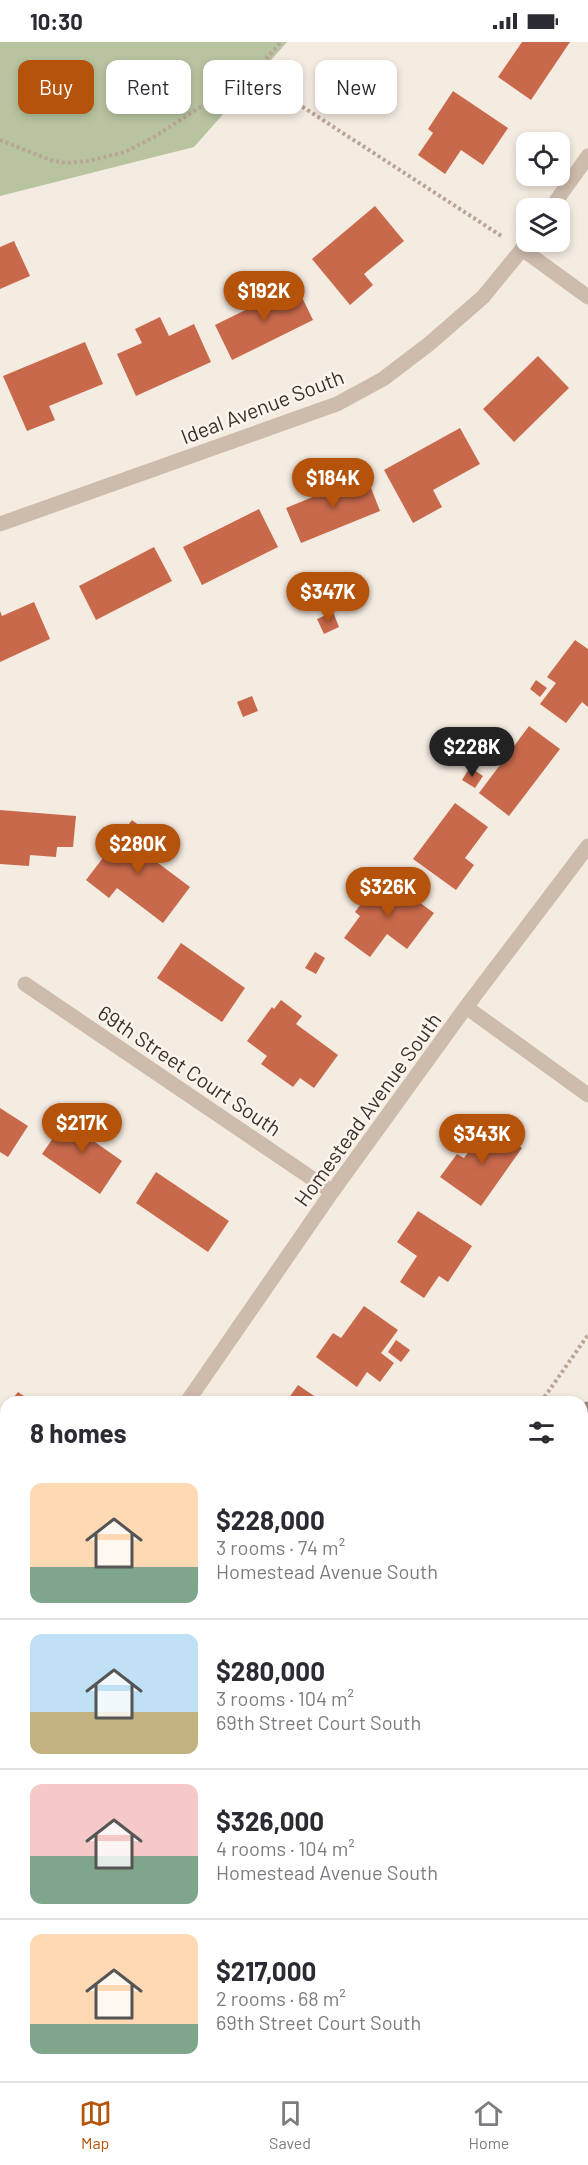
<!DOCTYPE html>
<html lang="en">
<head>
<meta charset="utf-8">
<style>
  :root { --surface:#fff; --page:#f7f7f7; --text:#2b2b33; --muted:#7c7c81; --line:#e1e1e2; --accent:#b45309 }
  body { margin:0; font-family:Barlow,sans-serif; background:var(--page); color:var(--text); height:100vh; display:flex; flex-direction:column; font-size:22px; white-space:nowrap }
  * { box-sizing:border-box; margin:0 }
  p { font-size:20px; color:var(--muted) }
  .icon { flex:none; width:33px; height:33px; fill:none; stroke:currentColor; stroke-width:2; stroke-linecap:round; stroke-linejoin:round }
  .map { position:relative; flex:1; overflow:hidden }
  .panel { position:absolute; left:0px; top:1354px; width:588px; height:686px; display:flex; flex-direction:column; background:var(--surface); border-radius:18px 18px 0 0; box-shadow:0 3px 9px #0003 }
  .panel>* { flex:none }
  .top-card { position:absolute; left:18px; top:18px; width:552px; height:54px; display:flex; gap:12px }
  .fabs { position:absolute; left:516px; top:90px; display:grid; gap:12px }
  .fabs a { display:grid; place-items:center; width:54px; height:54px; border-radius:12px; background:var(--surface); box-shadow:0 3px 9px #0003; font-size:30px }
  .price { position:absolute; translate:-50% -51px; padding:0 14px; border-radius:21px; background:var(--accent); color:#fff; font-size:20px; line-height:39px; filter:drop-shadow(0 2px 3px #0008) }
  .price::after { content:''; position:absolute; left:50%; top:36px; width:18px; height:14px; margin-left:-9px; background:inherit; clip-path:polygon(0 0,100% 0,50% 100%) }
  .price.active { background:#222; color:#fff }
  ul { padding:0; list-style:none }
  li { display:flex; align-items:center; gap:18px; height:150px; padding:0 30px }
  li+li { border-top:2px solid var(--line) }
  li span { display:grid; place-items:center; flex:none; width:168px; height:120px; border-radius:12px; color:#555 }
  li>.icon { margin-inline-start:auto }
  span .icon { width:72px; height:72px; fill:#fffc; stroke-width:1 }
  li b { font-size:26px }
  h2 { display:flex; justify-content:space-between; align-items:center; height:72px; padding:0 30px; font-size:26px }
  .pill { padding:0 21px; border-radius:12px; background:var(--surface); box-shadow:0 3px 9px #0003; font-size:21px; line-height:54px }
  .pill.active { background:var(--accent); color:#fff }
  .status { display:flex; justify-content:space-between; align-items:center; height:42px; padding:0 30px; background:var(--surface); direction:ltr }
  .status svg { height:16px; fill:currentColor }
  .tabs { display:flex; justify-content:space-around; align-items:center; height:84px; border-top:2px solid var(--line); background:var(--surface); font-size:16px; color:var(--muted) }
  .tabs a { display:grid; justify-items:center; gap:3px }
  .tabs .active { color:var(--accent) }
  .map>svg:first-child { display:block }
  .green { fill:#b8c4a0 }
  .building { fill:#c8694b }
  .lines { fill:none; stroke-linecap:round; stroke-linejoin:round }
  .path { stroke:#b9a596; stroke-width:4; stroke-dasharray:3 3; stroke-linecap:butt }
  .street { stroke:#cdbbac; stroke-width:15 }
  .secondary { stroke:#a18a7d; stroke-width:15 }
  .labels { text-anchor:middle; dominant-baseline:central; stroke-width:5; stroke-linejoin:round; paint-order:stroke }
  .street-label { font-size:21px; fill:#3b302b; stroke:#fbf5ee }
</style>
</head>
<body>
<div class="status"><b>10:30</b><svg viewBox="0 0 49 12"><path d="M0 12V9h3v3zM5 12V6h3v6zM10 12V3h3v9zM15 12V0h3v12zM26 1h20v11H26zM47 4h2v5h-2z"/></svg></div>
<div class="map">
<svg width="588" height="2039" viewBox="0 0 588 2039">
  <rect width="100%" height="100%" fill="#f4ebe1"/>
  <path class="green" d="M0,0h287l-93,105 -194,49z"/>
  <path class="building" d="M522,0h48l-39,58 -33,-23z
    M453,49l55,37 -25,37 -22,-15 -16,24 -27,-19 15,-22 -5,-4z
    M375,164l29,35 -40,33 9,11 -23,20 -38,-46z
    M14,199l16,35 -30,13v-42z
    M296,243l17,35 -81,40 -17,-35z
    M160,275l9,19 25,-12 17,38 -75,34 -19,-42 25,-11 -7,-14z
    M85,300l18,42 -54,22 6,14 -28,11 -24,-55z
    M538,314l31,32 -55,54 -31,-33z
    M460,386l20,36 -47,26 9,17 -29,16 -29,-53z
    M366,433l14,36 -79,32 -15,-35z
    M259,467l19,38 -76,38 -19,-38z
    M154,505l18,34 -76,39 -17,-34z
    M34,560l16,37 -50,23v-51l2,5z
    M333,570l6,15 -15,7 -7,-15z
    M575,598l13,9v58l-6,-5 -16,21 -26,-19 16,-21 -9,-6z
    M536,638l11,8 -7,9 -10,-8z
    M252,654l6,15 -15,6 -6,-15z
    M529,684l31,23 -51,67 -30,-23z
    M470,725l13,9 -8,12 -13,-8z
    M455,761l33,24 -23,31 9,7 -18,25 -43,-31z
    M0,768l76,6 -3,31h-16l-1,10 -26,-2 -1,11 -29,-2z
    M132,778l22,17 -12,14 48,36 -27,36 -46,-35 -8,10 -23,-18z
    M382,833l52,38 -27,36 -20,-15 -17,23 -26,-19 16,-22 -5,-4z
    M181,901l64,45 -23,34 -65,-44z
    M315,910l10,6 -9,16 -11,-6z
    M281,958l21,16 -6,8 42,31 -24,33 -14,-10 -7,9 -32,-23 6,-8 -20,-15 25,-34 2,2z
    M0,1066l28,18 -20,31 -8,-5z
    M71,1070l28,19 -7,9 30,21 -22,33 -58,-40z
    M488,1082l34,24 -41,58 -41,-29 17,-23 7,4z
    M156,1130l73,49 -21,31 -72,-49z
    M418,1169l54,35 -24,36 -9,-6 -15,22 -24,-16 17,-26 -20,-14z
    M364,1264l34,24 -17,23 13,10 -14,19 -13,-10 -10,15 -41,-30 17,-24 8,5z
    M396,1298l14,10 -9,12 -13,-10z
    M298,1343l25,17h-37z
    M18,1350l15,10h-23z
    M0,1812l6,5v28l-6,8z"/>
  <g class="lines">
    <path class="path" d="M252,32l251,163
      M0,98l50,20 16,3 22,-2 37,-9 29,-15 98,-63 29,-32
      M541,1360l47,-67
      M582,1540l6,-9
      M57,2039l4,-5
      M248,2039l3,-5"/>
    <path class="street" d="M551,166l37,-52
      M522,207l66,48
      M0,482l337,-120 46,-25 46,-35 54,-47 45,-55
      M25,942l307,208
      M466,965l122,88
      M187,1360l145,-210 134,-185 122,-161
      M0,1485l6,4
      M0,1626l6,-8"/>
    <path class="secondary" d="M582,1375l6,-8
      M582,1448l6,-9
      M113,2039l3,-5
      M188,2039l3,-5"/>
  </g>
  <g class="labels">
    <g class="street-label">
      <text transform="translate(262 364) rotate(-21)">Ideal Avenue South</text>
      <text transform="translate(190 1028) rotate(34)">69th Street Court South</text>
      <text transform="translate(367 1067) rotate(-54)">Homestead Avenue South</text>
    </g>
  </g>
</svg>
<div class="fabs">
<a><svg class="icon" aria-label="locate" viewBox="0 0 24 24"><circle cx="12" cy="12" r="6"/><path d="M12 2v4M12 18v4M2 12h4M18 12h4"/></svg></a>
<a><svg class="icon" aria-label="layers" viewBox="0 0 24 24"><path d="M12 4l9 5-9 5-9-5zM3 14l9 5 9-5"/></svg></a>
</div>
<b class="price" style="left:264px;top:280px">$192K</b>
<b class="price" style="left:333px;top:467px">$184K</b>
<b class="price" style="left:328px;top:581px">$347K</b>
<b class="price active" style="left:472px;top:736px">$228K</b>
<b class="price" style="left:138px;top:833px">$280K</b>
<b class="price" style="left:388px;top:876px">$326K</b>
<b class="price" style="left:82px;top:1112px">$217K</b>
<b class="price" style="left:482px;top:1123px">$343K</b>
<div class="top-card">
<a class="pill active">Buy</a>
<a class="pill">Rent</a>
<a class="pill">Filters</a>
<a class="pill">New</a>
</div>
<section class="panel">
<h2>8 homes<svg class="icon" aria-label="filters" viewBox="0 0 24 24"><path d="M4 7h16M4 17h16"/><circle cx="9" cy="7" r="2"/><circle cx="15" cy="17" r="2"/></svg></h2>
<ul>
<li><span style="background:linear-gradient(#ffd9b3 70%,#7fa58c 0)"><svg class="icon" aria-label="home" viewBox="0 0 24 24"><path d="M3 11l9-7 9 7M6 9v11h12V9"/></svg></span><div><b>$228,000</b><p>3 rooms · 74 m²</p><p>Homestead Avenue South</p></div></li>
<li><span style="background:linear-gradient(#bfe0f5 65%,#c2b280 0)"><svg class="icon" aria-label="home" viewBox="0 0 24 24"><path d="M3 11l9-7 9 7M6 9v11h12V9"/></svg></span><div><b>$280,000</b><p>3 rooms · 104 m²</p><p>69th Street Court South</p></div></li>
<li><span style="background:linear-gradient(#f6c9c9 60%,#7fa58c 0)"><svg class="icon" aria-label="home" viewBox="0 0 24 24"><path d="M3 11l9-7 9 7M6 9v11h12V9"/></svg></span><div><b>$326,000</b><p>4 rooms · 104 m²</p><p>Homestead Avenue South</p></div></li>
<li><span style="background:linear-gradient(#ffd9b3 75%,#7fa58c 0)"><svg class="icon" aria-label="home" viewBox="0 0 24 24"><path d="M3 11l9-7 9 7M6 9v11h12V9"/></svg></span><div><b>$217,000</b><p>2 rooms · 68 m²</p><p>69th Street Court South</p></div></li>
</ul>
</section>
</div>
<nav class="tabs">
<a class="active"><svg class="icon" aria-label="map" viewBox="0 0 24 24"><path d="M3 6l6-2 6 2 6-2v14l-6 2-6-2-6 2zM9 4v14M15 6v14"/></svg>Map</a>
<a><svg class="icon" aria-label="saved" viewBox="0 0 24 24"><path d="M7 4h10v16l-5-4-5 4z"/></svg>Saved</a>
<a><svg class="icon" aria-label="home" viewBox="0 0 24 24"><path d="M3 11l9-7 9 7M6 9v11h12V9"/></svg>Home</a>
</nav>
</body>
</html>
